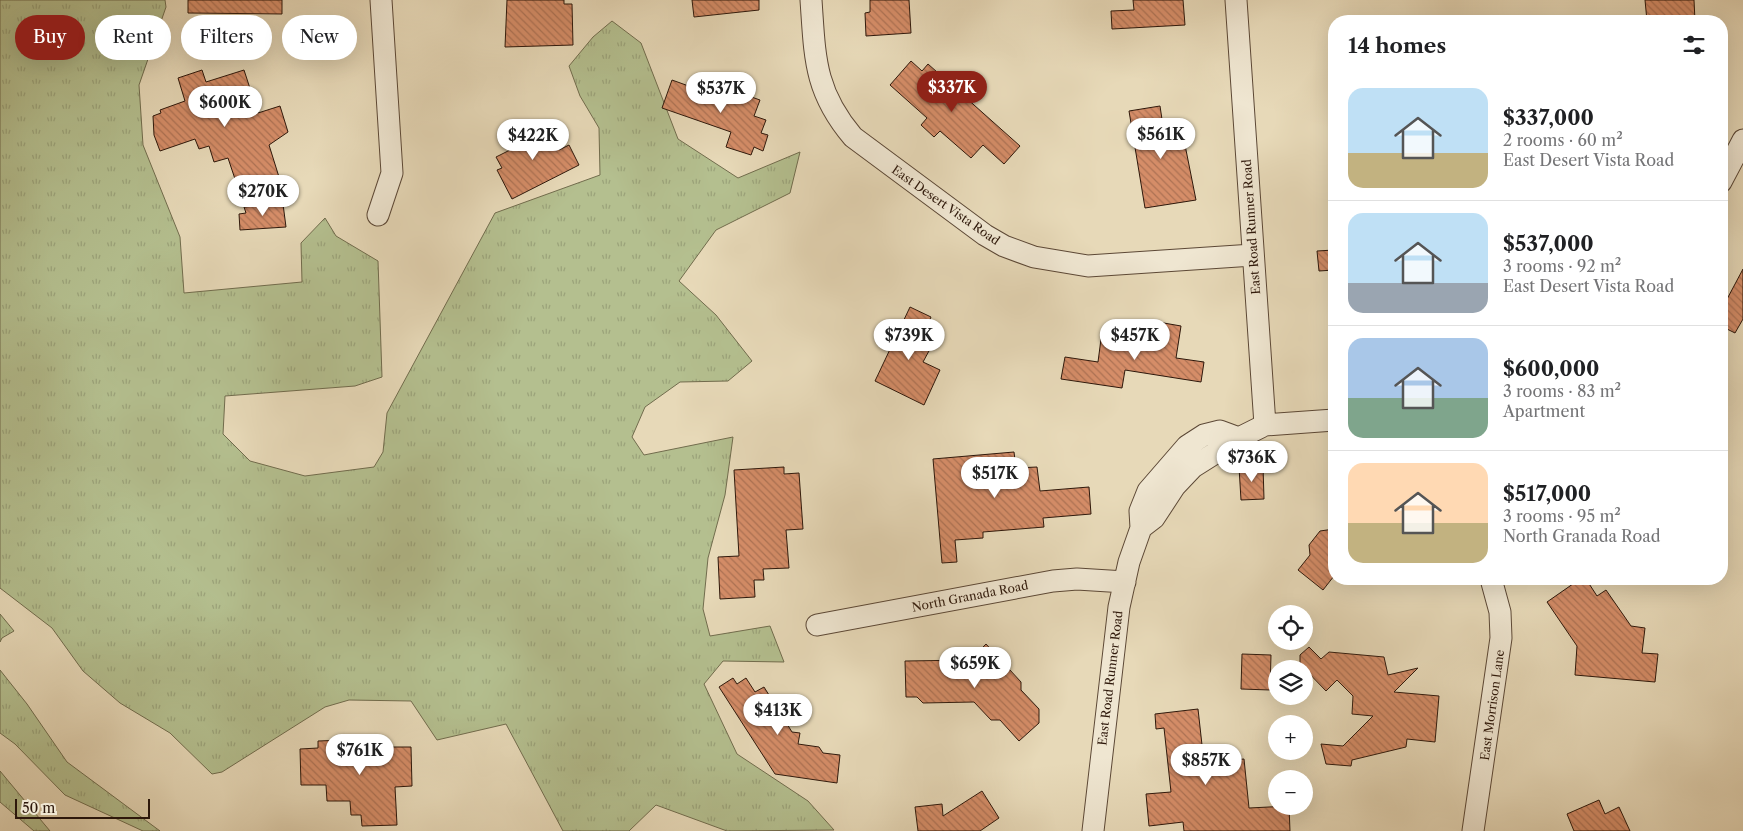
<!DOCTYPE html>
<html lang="en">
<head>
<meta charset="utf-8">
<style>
  :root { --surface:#fff; --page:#f2f2f2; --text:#202124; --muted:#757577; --line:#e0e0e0; --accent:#8f2418 }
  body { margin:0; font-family:"Libre Caslon Text",serif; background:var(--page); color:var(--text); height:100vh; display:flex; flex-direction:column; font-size:19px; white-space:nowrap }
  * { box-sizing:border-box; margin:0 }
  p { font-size:16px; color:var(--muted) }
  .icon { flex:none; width:28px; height:28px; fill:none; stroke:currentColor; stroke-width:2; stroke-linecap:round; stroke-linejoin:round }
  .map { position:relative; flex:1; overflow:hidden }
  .details { position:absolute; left:1328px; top:15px; width:400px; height:570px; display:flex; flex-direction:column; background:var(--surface); border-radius:20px; box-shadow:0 5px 20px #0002 }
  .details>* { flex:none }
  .top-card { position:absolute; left:15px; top:15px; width:475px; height:45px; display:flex; gap:10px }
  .fabs { position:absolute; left:1268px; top:605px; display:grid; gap:10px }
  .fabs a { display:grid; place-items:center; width:45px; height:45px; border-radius:50%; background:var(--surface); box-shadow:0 5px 20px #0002; font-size:25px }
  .scale { position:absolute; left:15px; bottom:12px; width:135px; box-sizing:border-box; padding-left:5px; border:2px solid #2e180b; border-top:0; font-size:14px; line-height:18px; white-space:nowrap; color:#2e180b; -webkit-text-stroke:4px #efe6d1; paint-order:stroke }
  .price { position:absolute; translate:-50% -42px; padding:0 11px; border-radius:18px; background:#fff; color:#222; font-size:16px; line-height:32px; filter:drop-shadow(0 1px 2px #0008) }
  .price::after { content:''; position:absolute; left:50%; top:30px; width:15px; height:11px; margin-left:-8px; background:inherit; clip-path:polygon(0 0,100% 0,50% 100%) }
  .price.active { background:var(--accent); color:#fff }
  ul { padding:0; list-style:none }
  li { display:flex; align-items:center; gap:15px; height:125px; padding:0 20px }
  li+li { border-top:1px solid var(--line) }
  li span { display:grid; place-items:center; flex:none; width:140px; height:100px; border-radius:15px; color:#555 }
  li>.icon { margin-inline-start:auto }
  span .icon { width:60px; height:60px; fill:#fffc; stroke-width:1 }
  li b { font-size:21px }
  h2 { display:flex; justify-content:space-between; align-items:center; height:60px; padding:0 20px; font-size:21px }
  .tag { padding:0 18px; border-radius:22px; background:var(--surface); box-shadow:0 5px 20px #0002; font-size:18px; line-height:45px }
  .tag.active { background:var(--accent); color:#fff }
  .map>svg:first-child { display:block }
  .grass { fill:url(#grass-tufts); stroke:#716c4d }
  .building { fill:url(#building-back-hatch); stroke:#2e180b }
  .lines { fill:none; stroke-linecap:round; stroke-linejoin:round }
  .street-casing { stroke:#5c4836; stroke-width:23 }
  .street { stroke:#efe6d1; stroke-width:21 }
  .labels { text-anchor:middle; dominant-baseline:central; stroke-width:4; stroke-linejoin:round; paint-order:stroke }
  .street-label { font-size:12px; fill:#2e180b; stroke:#efe6d1 }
</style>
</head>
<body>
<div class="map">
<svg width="1743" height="831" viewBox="0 0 1743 831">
  <defs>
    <pattern id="grass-tufts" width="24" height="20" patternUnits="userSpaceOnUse" patternTransform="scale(1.25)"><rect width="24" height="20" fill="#b4bf8f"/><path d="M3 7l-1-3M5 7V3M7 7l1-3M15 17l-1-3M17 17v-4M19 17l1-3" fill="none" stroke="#9ba37a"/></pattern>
    <pattern id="building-back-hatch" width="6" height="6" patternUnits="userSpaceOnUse" patternTransform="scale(1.25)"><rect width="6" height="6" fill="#d58d68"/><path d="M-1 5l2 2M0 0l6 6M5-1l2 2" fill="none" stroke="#ad7254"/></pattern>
  </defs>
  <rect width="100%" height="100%" fill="#e7d9b8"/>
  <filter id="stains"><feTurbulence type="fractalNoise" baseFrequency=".004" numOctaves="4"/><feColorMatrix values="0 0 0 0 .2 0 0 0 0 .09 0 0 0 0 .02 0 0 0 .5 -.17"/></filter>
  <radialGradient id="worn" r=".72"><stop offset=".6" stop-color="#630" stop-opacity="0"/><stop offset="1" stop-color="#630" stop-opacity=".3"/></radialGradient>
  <path class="grass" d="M0,0h165l1,7 -27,78 4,60 37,92 4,56 118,-11 -1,-39 24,-25 11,18 42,25 4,116 -27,9 -130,10 -2,38 27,27 55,15 69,-9 9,-15 4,-39 108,-200 105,-38 -1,-47 -19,-32 -11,-30 24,-29 19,-16 29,22 37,96 60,39 62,-26 -10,41 -74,37 -37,51 37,34 36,46 -24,20 -48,1 -35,25 -13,30 12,18 89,-18 -8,58 -17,63 -5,51 7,27 60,-10 14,36 -61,-1 -19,23 33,70 71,47 26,29 -107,1 -71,-26 -27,26h-66l-57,-107 -69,16 -26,-39 -62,-1 -24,7 -103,65 -10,2 -42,-41 -50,-30 -37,-32 -31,-43 -52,-40z
    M0,614l14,17 -12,7 -2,4z
    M0,670l27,34 40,58 93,69h-17l-78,-36 -50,-51 -15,-11z
    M0,771l50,60h-16l-34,-29z"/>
  <path class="building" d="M188,0h94v14l-94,-1z
    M507,0h57v4h8l1,41 -68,2z
    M692,0h67v10l-65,7z
    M870,0h39l2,33 -45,3 -1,-23 5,-1z
    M1133,0h50l2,25 -73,4 -1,-18 23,-1z
    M1645,0h49l1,21h-48z
    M911,61l11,10 6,-7 92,82 -16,18 -21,-19 -12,13 -31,-27 -6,6 -13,-12 6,-7 -37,-33z
    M202,70l4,12 38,-12 14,43 22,-7 8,26 -19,13 10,32 -36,26 -15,-45 -14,4 -5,-16 -10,3 -4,-10 -35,12 -6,-16 -1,-19 8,-3 -1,-3 25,-9 -7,-23z
    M672,80l50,18 4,-10 34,12 -6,16 12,4 -5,13 7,2 -5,16 -9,-4 -3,8 -25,-8 5,-15 -69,-24z
    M1160,106l3,20 13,-2 2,12 5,-1 13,65 -51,8 -16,-97z
    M536,128l3,5 9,-5 11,22 10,-5 10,20 -67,34 -15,-29 5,-2 -6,-11 14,-7 -5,-10 19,-10 2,3z
    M283,204l3,23 -46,3 -1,-16 7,-1 -2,-6z
    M1334,250v20l-15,1 -2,-20z
    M1743,269v50l-8,14 -14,-7v-28l5,3z
    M910,307l21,10 -12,27 11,5 -7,13 17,8 -16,35 -49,-24z
    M1158,322l23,4 -5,32 28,4 -3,20 -76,-12 -3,18 -61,-9 4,-22 33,5 3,-23 42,6 1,-9 12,1z
    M1014,452l2,16 21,-1 3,24 49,-4 2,27 -48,4 1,9 -61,5v6l-28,2 2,22 -15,1 -9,-104z
    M1263,466l1,33 -23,1 -2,-33z
    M784,467v7l15,-1 4,56 -17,1 3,38 -26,1 1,11h-10l1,17 -35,2 -2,-42 21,-1 -5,-86z
    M1334,529v47l-11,14 -25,-20 12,-15 -1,-10 11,-14z
    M1580,579h6l11,17 9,-6 25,36 14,2 -3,25 16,1 -3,28 -80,-7 2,-29 -30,-44z
    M986,644l35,38v8l18,19v14l-20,18 -19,-21h-9l-17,-18 -51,1 -6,-6h-11l-1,-36 65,-1z
    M1309,647l12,12 8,-7 55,5 4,18 30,-7 -24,24 45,4 -4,46 -28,-3 -1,8 -54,13 -1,6 -25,-2 -5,-20 22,2 30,-30 -21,-2 1,-18 -16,-16 -11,11 -26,-27v-9z
    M1242,654l29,1 -1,35 -29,-1z
    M733,678l4,6 9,-6 9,14 9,-5 28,45 8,1 -2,11 21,3 4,6 17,2 -3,28 -62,-9 -56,-87z
    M1198,709l6,54 40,-4 5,49 40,-2 1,25h-106l-1,-9 -34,4 -3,-32 25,-2 -7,-64 -8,1 -1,-15z
    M345,740v3l43,-2v6h23l1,39 -17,1 2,38 -35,1 -1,-11h-10l-1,-14h-23l-1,-16h-25l-1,-36 18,-1v-7z
    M982,791l17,27 -19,13h-62l-3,-24 27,-3 1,12z
    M1599,800l6,14 14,-7 11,24h-56l-7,-17z"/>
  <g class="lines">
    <defs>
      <path id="street" d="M811,0c4,57 3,91 42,137l132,98 19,11 30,11 54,9 165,-11
        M1236,0l29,425
        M1721,182l22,-42
        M378,215l14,-42 -11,-173
        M1141,528l13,-10 21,-32 18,-19 46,-29 26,-13 69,-5
        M817,625l236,-44 24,-2 48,3
        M1093,831l26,-224 10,-45 12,-34 -1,-17 8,-20 39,-45 17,-11 16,-4 19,7
        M1473,831l28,-193 -1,-26 -9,-33"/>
    </defs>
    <use href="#street" class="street-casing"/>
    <use href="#street" class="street"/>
  </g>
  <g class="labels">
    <g class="street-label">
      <text transform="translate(946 205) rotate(35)">East Desert Vista Road</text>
      <text transform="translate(1251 227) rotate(-94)">East Road Runner Road</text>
      <text transform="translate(970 596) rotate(-11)">North Granada Road</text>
      <text transform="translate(1110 678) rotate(-83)">East Road Runner Road</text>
      <text transform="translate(1492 705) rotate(-82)">East Morrison Lane</text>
    </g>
  </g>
  <rect width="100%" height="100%" filter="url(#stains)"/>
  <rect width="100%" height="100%" fill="url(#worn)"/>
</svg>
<div class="fabs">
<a><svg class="icon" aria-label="locate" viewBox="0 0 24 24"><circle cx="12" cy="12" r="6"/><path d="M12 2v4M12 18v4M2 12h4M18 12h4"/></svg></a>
<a><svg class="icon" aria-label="layers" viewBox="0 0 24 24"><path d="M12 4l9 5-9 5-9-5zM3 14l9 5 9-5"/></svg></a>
<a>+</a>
<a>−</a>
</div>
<div class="scale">50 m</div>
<b class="price active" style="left:952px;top:113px">$337K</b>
<b class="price" style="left:721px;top:114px">$537K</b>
<b class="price" style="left:225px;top:128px">$600K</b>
<b class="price" style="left:1161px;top:160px">$561K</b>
<b class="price" style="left:533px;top:161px">$422K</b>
<b class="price" style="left:263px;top:217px">$270K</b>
<b class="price" style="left:909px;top:361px">$739K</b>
<b class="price" style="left:1135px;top:361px">$457K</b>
<b class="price" style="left:1252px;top:483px">$736K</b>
<b class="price" style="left:995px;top:499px">$517K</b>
<b class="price" style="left:975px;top:689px">$659K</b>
<b class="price" style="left:778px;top:736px">$413K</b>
<b class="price" style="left:360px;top:776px">$761K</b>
<b class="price" style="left:1206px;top:786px">$857K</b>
<div class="top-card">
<a class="tag active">Buy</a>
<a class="tag">Rent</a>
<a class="tag">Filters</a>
<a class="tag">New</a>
</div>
<section class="details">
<h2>14 homes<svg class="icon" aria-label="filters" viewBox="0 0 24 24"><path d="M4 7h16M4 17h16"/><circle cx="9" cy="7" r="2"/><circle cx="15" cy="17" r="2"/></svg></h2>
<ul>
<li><span style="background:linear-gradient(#bfe0f5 65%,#c2b280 0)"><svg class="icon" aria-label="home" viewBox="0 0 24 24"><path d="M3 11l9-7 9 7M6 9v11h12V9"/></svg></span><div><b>$337,000</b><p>2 rooms · 60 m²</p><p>East Desert Vista Road</p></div></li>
<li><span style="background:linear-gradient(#bfe0f5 70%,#9aa5b1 0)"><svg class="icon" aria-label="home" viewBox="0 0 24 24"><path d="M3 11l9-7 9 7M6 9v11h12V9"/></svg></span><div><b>$537,000</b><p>3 rooms · 92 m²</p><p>East Desert Vista Road</p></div></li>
<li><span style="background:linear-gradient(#a9c7e8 60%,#7fa58c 0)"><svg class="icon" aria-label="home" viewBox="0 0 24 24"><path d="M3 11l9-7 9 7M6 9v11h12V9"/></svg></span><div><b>$600,000</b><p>3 rooms · 83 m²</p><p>Apartment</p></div></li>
<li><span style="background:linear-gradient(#ffd9b3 60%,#c2b280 0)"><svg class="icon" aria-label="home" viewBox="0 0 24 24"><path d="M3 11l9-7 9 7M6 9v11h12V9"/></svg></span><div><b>$517,000</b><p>3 rooms · 95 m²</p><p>North Granada Road</p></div></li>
</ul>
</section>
</div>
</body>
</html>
